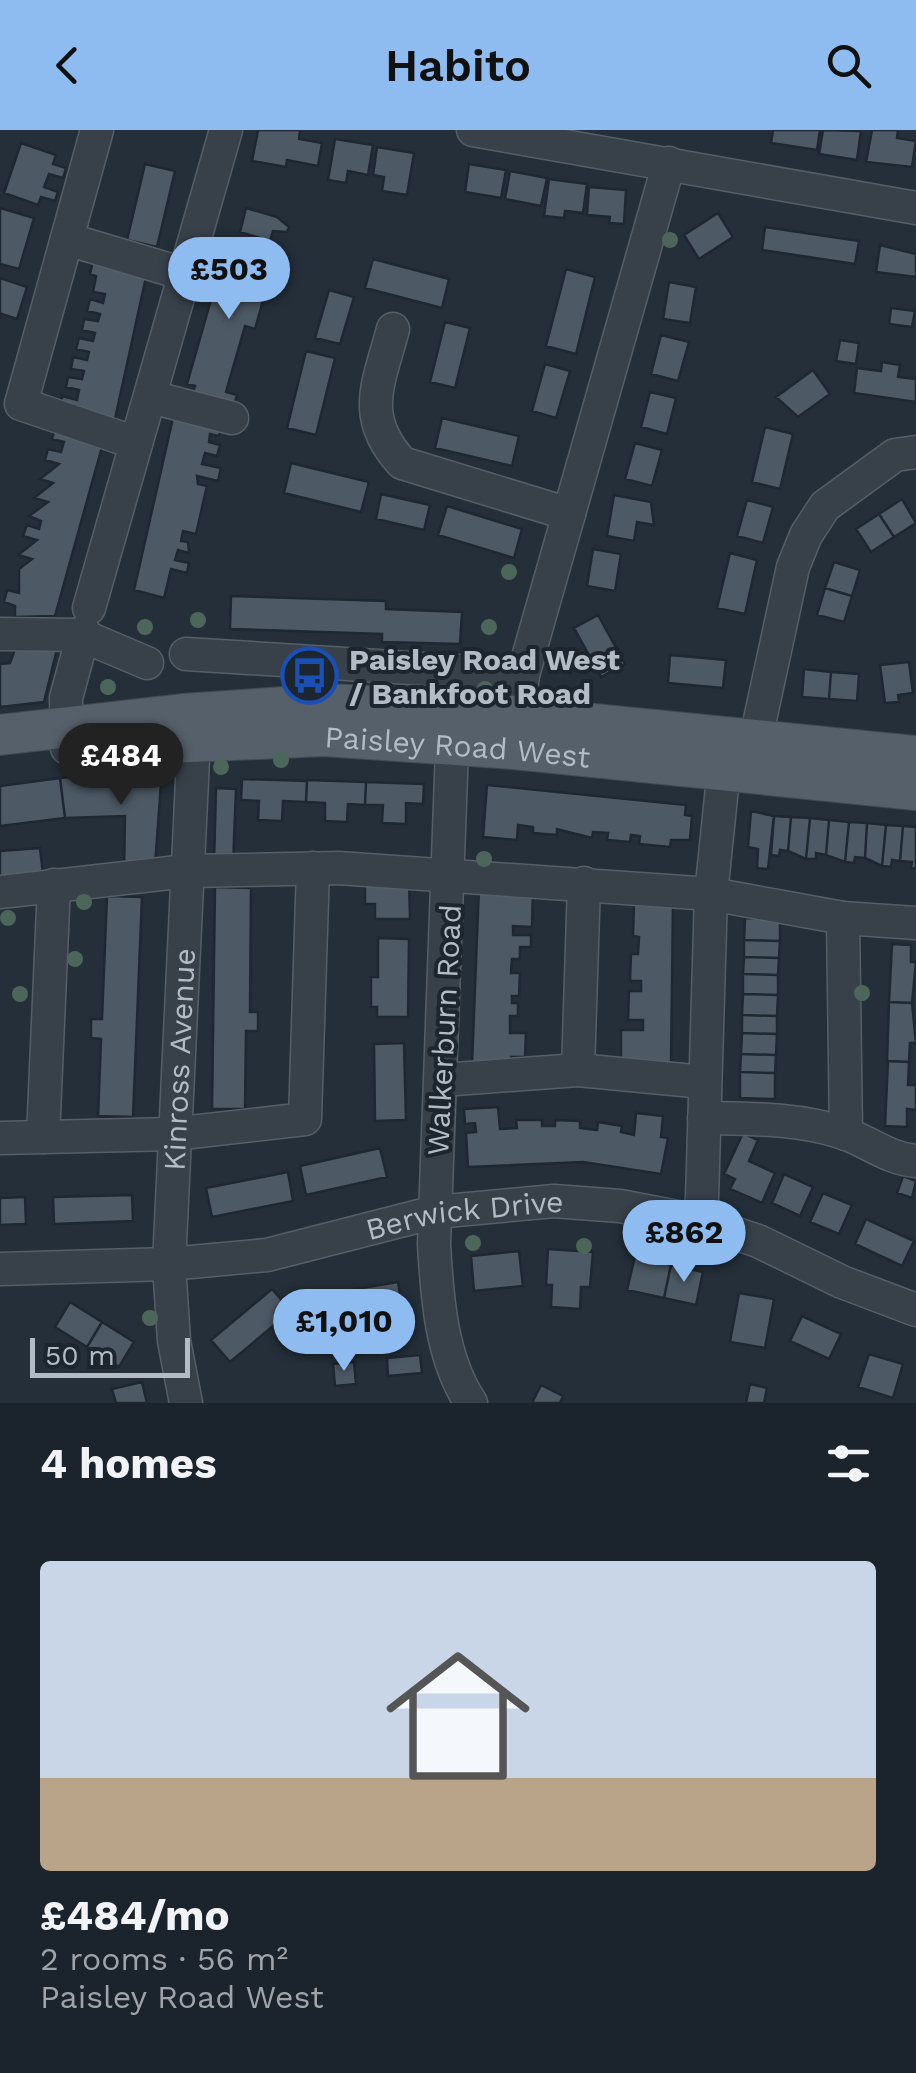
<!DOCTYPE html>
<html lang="en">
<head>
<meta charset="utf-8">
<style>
  :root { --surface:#1b232c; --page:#242b34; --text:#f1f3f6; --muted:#a0a4a9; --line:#394048; --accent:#8ebbf0 }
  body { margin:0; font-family:"Work Sans",sans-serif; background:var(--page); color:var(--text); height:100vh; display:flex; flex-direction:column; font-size:38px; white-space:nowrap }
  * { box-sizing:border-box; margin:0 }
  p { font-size:32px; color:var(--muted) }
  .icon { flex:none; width:55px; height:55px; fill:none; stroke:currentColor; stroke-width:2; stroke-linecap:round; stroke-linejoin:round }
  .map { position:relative; height:1273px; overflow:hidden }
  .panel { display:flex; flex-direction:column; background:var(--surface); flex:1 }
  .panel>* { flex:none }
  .scale { position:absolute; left:30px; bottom:25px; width:160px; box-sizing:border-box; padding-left:10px; border:5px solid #b3bcc6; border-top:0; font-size:28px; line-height:35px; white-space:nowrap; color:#b3bcc6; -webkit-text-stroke:8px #1d262f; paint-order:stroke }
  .price { position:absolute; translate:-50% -85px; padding:0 22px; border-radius:35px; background:var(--accent); color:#111; font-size:32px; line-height:65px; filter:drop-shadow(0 2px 5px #0008) }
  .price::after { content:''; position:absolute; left:50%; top:60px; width:30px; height:22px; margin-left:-15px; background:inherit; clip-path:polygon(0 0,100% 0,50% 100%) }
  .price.on { background:#222; color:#fff }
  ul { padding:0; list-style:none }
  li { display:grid; align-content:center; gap:20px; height:530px; padding:0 40px }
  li+li { border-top:2px solid var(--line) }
  li span { display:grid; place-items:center; height:310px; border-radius:10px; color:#555 }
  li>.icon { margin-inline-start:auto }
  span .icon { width:180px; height:180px; fill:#fffc; stroke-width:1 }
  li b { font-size:42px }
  h2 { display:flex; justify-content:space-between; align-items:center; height:120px; padding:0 40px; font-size:42px }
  header { display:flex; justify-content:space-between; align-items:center; height:130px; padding:0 40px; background:var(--accent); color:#111; font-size:45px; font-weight:600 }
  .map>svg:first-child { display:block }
  .building { fill:#4d5a65; stroke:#1f2831; stroke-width:2.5 }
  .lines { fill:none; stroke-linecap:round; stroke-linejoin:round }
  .minor-casing { stroke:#565f68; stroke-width:35 }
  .major-casing { stroke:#414a53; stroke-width:42 }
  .minor { stroke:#38414a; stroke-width:32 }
  .major { stroke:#56606a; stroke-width:40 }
  .tree { fill:#4c6759 }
  .labels { text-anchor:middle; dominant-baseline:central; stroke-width:8; stroke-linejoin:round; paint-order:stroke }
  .poi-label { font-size:30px; font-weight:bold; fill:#b3bcc6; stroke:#1d262f; text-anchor:start }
  .street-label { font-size:30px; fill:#b3bcc6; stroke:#1d262f }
</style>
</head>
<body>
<header><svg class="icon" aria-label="back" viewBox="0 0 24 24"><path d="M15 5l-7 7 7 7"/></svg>Habito<svg class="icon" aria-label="search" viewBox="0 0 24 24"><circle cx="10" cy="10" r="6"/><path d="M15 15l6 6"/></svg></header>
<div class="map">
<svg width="916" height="1273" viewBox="0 0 916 1273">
  <rect width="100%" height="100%" fill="#242f3a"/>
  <path class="building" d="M258,0h42l-1,9 23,4 -4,23 -31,-6 -1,7 -34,-6z
    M773,0h47l-3,20 -46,-7z
    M823,0l38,1 -4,29 -38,-6z
    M872,0h26l-1,8 19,3 -4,26 -46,-5z
    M335,9l38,6 -5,30 -20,-4 -2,12 -18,-3z
    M21,13l35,12 -3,9 13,4 -3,10 -14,-4 -5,13 14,5 -3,9 -14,-4 -3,8 -34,-12z
    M377,17l37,6 -7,42 -25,-4 2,-14 -11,-2z
    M145,34l30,7 -18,76 -30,-7z
    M469,34l37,6 -5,28 -36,-6z
    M510,41l37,7 -6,28 -36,-7z
    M549,49l38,5 -4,29 -18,-2 -1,7 -20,-2z
    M589,57l37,3 -2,34 -15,-1 1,-6 -23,-2z
    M0,78l34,10 -15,51 -19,-5z
    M246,78l31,9 12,10 -2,5 -14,-1 -3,10 -30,-9z
    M718,83l15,24 -34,22 -15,-24z
    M765,97l94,14 -4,23 -93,-14z
    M228,110l48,14 -21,75 -10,-3 -19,66 11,3 -5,17 -41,-12 4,-14 -8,-2z
    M880,115l36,9v23l-40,-5z
    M94,126l54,12 -35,160 -53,-21 2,-11 15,4 2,-10 -13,-3 2,-10 14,2 2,-8 -13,-2 2,-12 14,3 2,-8 -13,-3 3,-11 14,3 2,-8 -13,-3 2,-11 14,2 2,-7 -13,-3 3,-12 13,4 2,-9 -12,-2 3,-16 -6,-2z
    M373,129l76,20 -7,29 -77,-20z
    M566,139l29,8 -19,77 -30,-8z
    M0,148l27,9 -10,32 -15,-5 -2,5z
    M669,152l27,5 -6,36 -27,-4z
    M329,160l25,7 -14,47 -25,-6z
    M891,178l24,3 -3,16 -23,-3z
    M445,192l25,6 -15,60 -25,-6z
    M661,205l28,7 -11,39 -27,-7z
    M840,210l19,3 -3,21 -20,-3z
    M306,221l29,7 -19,77 -29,-7z
    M882,232l18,3 -2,12 18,2v23l-62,-9 3,-25 24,3z
    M545,234l25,7 -14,47 -24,-7z
    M813,240l17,24 -32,23 -22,-20z
    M650,262l26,6 -9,36 -26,-7z
    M175,279l47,17 -3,10 -9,-2 -1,8 11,3 -3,11 -12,-3 -3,11 19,4 -3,13 -21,-5 1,8 9,2 -11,48 -13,-3 -2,10 7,1 1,11 -11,-3 -3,10 14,3 -2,10 -16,-4 -7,29 -30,-8z
    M442,288l77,18 -7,30 -77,-18z
    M765,297l28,7 -13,55 -28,-7z
    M55,299l50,7 -50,180 -40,1v-11l-11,-4 3,-12 12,3v-24l13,-10 -14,-4 19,-15 -14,-4 4,-11 12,4 2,-8 -12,-5 19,-14 -14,-4 19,-15 -13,-4 19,-15 -14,-4 3,-11 13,3 3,-10 -12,-3z
    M635,313l27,7 -10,36 -27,-7z
    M291,333l78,19 -8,30 -77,-19z
    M381,364l49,11 -6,25 -48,-11z
    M614,365l37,7 3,23 -17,-3 -3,19 -27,-5z
    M902,369l14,24 -22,14 -15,-23z
    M747,370l26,7 -10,36 -26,-7z
    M447,376l75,23 -8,29 -76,-23z
    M879,384l15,23 -23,15 -15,-23z
    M593,419l28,5 -6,37 -28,-5z
    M730,423l27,7 -12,54 -28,-6z
    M834,432l26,8 -8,26 -27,-8z
    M825,458l27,8 -8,26 -27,-7z
    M231,466l155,5v8l76,3 -2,32 -78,-2v-8l-152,-5z
    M598,485l27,49 -24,13 -27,-49z
    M15,519h42l-13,53 -44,5v-43l10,-1z
    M670,525l56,5 -3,28 -55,-5z
    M909,532l4,31 -15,2 1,7 -14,1 -5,-38z
    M804,539l27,3 -2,27 -27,-2z
    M831,542l28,2 -2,27 -28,-2z
    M162,639l-7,97 -31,5 1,-55 -60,2 -5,-40z
    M60,648l5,40 -65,8v-40z
    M242,649l65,2 -1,21 -23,-1 -1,20 -24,-1 1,-19 -18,-1z
    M307,650l59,2 -1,23 -17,-1 -1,18 -22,-1v-18l-19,-1z
    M366,652l58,2 -1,20 -17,-1v21l-24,-1 1,-18h-18z
    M487,655l199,20 -1,10 7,1 -2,24h-19l-1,7 -31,-3 1,-8 -9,-1 -1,7 -23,-2 1,-7 -15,-1 -1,6 -35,-9v6l-24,-2v-6l-15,-2 -1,15 -34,-3z
    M216,658l20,1 -3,76 -19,-1z
    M751,681l23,5 -6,53 -11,-1 1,-19 -10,-2z
    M774,686l17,1 -3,34 -8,-1 -1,6 -8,-1z
    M791,687l19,1 -4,41 -18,-8z
    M810,688l19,2 -3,35 -10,-2v6h-10z
    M829,690l20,2 -4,40 -19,-7z
    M849,692l18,1 -2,35 -10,-1 -1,6 -9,-1z
    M867,693l19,2 -4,41 -17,-8z
    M886,695l17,1 -3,35 -8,-1 -1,7 -9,-1z
    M903,696l13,1v42l-5,-1 1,-6 -12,-1z
    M40,718l4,35 -44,5v-37z
    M409,749l1,40h-35v-15h-10v-24z
    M479,755l54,2 -1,40 -19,-1v9h18v12h-11v12h-8l-1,14h9l-1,23h-7v7h6v13h-8v17h16l-1,24h-14l-1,10 -38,-2z
    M215,757l36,1 -1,124h8v19h-12l-1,78h-33z
    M107,766l35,1 -9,220 -35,-1 3,-77 -10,-1v-19h11z
    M634,774h39l-2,162 -50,-1v-35h22v-10h-15l1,-29h12v-10h-11l1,-27h7l1,-17 -6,-1z
    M745,788l35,1v22l-36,-1z
    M378,808l31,1 -1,78h-31v-10h-6v-30h7z
    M744,810l36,1 -1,17 -35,-1z
    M892,814l19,1v17h5l-4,41 -23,-1z
    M744,827l35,1 -1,17 -35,-1z
    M743,844l35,1v20l-35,-1z
    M743,864l35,1 -1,21 -35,-1z
    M889,872l23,1 4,40h-6l-1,19 -22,-1z
    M742,885l35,1v18l-35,-1z
    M742,903l35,1 -1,21 -35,-1z
    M404,913l2,77 -31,1 -1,-77z
    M741,924l35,1 -1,18 -35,-1z
    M888,931l21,1 -1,23h8v25l-9,-1v18l-22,-1z
    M740,942l35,1v26l-35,-1z
    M498,977l2,22 17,-1 -1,-8h26v6h13v-6l25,1v7l17,2 1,-8 24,4 -1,6 13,3 2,-22 27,3 -2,21 7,1 -7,36 -78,-12 -115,5 -2,-34 10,-1 -1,-9 -10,1 -1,-15z
    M743,1003l15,7 -9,21 26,12 -13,30 -32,-14 5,-10 -11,-5z
    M380,1018l7,29 -81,18 -6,-29z
    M288,1042l5,29 -81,16 -6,-29z
    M784,1044l29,13 -13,29 -28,-13z
    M903,1046l13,5 -4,17 -15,-5z
    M823,1063l29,12 -13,29 -29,-12z
    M132,1065l1,26 -79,3 -1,-27z
    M25,1067l1,27 -26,1v-27z
    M866,1089l48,22 -12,25 -47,-22z
    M548,1119l45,3 -3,35h-9l-1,22 -29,-2 1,-22h-6z
    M519,1121l4,35 -49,5 -3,-35z
    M635,1126l36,9 -7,33 -37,-8z
    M671,1135l32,7 -7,33 -32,-7z
    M398,1152l6,36 -67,11 -6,-36z
    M272,1159l19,22 -61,51 -19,-22z
    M739,1163l35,6 -9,49 -35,-6z
    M70,1172l32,20 -15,25 -32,-20z
    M802,1186l39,18 -12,25 -39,-18z
    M102,1192l32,20 -15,25 -32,-20z
    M869,1224l34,10 -10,34 -35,-11z
    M420,1225l2,18 -34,3 -1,-18z
    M354,1232l2,22 -21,2 -2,-22z
    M142,1252l5,21h-31l-4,-14z
    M750,1254l17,4 -3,15h-18z
    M541,1255l22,11 -3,7h-28z"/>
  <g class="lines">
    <defs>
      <g id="minor">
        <path d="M97,0l-76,274 115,39"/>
        <path d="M473,0l443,78"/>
        <path d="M67,109l117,35"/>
        <path d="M393,199c-14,54 -34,87 9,134l167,51"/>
        <path d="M151,267l81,21"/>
        <path d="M89,478l137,-478"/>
        <path d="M0,504l81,1 66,28"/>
        <path d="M186,524l337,21"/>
        <path d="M453,590l-19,524c3,53 7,114 37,159"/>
        <path d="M515,610l8,-65 146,-512"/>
        <path d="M67,618l-1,-50 18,-66"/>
        <path d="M751,631l42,-194 13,-32 19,-29 70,-51 21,-3"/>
        <path d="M0,762l187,-21 151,-3 373,26 132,24 73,5"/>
        <path d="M843,788l3,216"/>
        <path d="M578,940l6,-187"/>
        <path d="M442,950l136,-10 126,12"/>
        <path d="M704,988c48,1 93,0 140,15 25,9 45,26 72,28"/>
        <path d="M43,1007l11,-252"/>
        <path d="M0,1008l173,-4 132,-15 8,-251"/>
        <path d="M698,1091l4,-22 9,-305 15,-145"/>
        <path id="s1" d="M0,1139l169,-5 98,-9 168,-43 119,-11 66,5 78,15 60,20 84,41 74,28"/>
        <path id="s2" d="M186,1273l-12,-62 -5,-77 26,-547"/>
      </g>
      <g id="major">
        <path d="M0,605l183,-21 145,-10 126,6 462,46"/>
        <path id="s3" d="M123,615l201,-9 190,13 402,41"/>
      </g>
    </defs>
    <use href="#minor" class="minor-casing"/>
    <use href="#major" class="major-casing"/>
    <use href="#minor" class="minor"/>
    <use href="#major" class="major"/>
  </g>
  <g class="tree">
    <circle cx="670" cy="110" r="8"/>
    <circle cx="509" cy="442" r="8"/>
    <circle cx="198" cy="490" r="8"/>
    <circle cx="145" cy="497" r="8"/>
    <circle cx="489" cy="497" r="8"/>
    <circle cx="108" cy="557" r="8"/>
    <circle cx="485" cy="559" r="8"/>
    <circle cx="281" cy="630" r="8"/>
    <circle cx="221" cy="637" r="8"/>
    <circle cx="484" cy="729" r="8"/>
    <circle cx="84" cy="772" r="8"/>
    <circle cx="8" cy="788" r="8"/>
    <circle cx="75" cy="829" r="8"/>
    <circle cx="862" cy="863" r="8"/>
    <circle cx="20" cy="864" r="8"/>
    <circle cx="473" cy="1113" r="8"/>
    <circle cx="584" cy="1116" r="8"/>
    <circle cx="150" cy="1188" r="8"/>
  </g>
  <defs>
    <symbol id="bus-ring" viewBox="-11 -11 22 22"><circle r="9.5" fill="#1d262f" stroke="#1a4fb4" stroke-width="1.5"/><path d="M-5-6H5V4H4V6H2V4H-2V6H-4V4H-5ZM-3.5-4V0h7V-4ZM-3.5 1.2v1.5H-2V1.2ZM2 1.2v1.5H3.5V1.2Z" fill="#1a4fb4"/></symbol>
  </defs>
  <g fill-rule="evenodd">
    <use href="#bus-ring" x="278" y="514" width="63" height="63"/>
  </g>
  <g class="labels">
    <g class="poi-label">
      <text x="349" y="529">Paisley Road West<tspan x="349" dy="34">/ Bankfoot Road</tspan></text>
    </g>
    <g class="street-label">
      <text stroke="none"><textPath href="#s3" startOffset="335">Paisley Road West</textPath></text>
      <text transform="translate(444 900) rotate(-87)">Walkerburn Road</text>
      <text stroke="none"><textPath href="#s2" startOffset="345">Kinross Avenue</textPath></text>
      <text stroke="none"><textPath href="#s1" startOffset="470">Berwick Drive</textPath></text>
    </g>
  </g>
</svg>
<div class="scale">50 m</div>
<b class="price" style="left:229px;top:192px">£503</b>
<b class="price on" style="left:121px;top:678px">£484</b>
<b class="price" style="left:684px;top:1155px">£862</b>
<b class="price" style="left:344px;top:1244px">£1,010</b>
</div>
<section class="panel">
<h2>4 homes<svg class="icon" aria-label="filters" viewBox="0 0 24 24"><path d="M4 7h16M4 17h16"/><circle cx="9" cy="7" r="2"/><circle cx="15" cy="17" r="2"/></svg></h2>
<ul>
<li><span style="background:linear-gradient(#c9d6e8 70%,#b9a48a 0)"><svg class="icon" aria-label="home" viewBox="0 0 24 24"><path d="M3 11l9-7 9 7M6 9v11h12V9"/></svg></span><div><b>£484/mo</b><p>2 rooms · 56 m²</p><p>Paisley Road West</p></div></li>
</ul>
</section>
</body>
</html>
